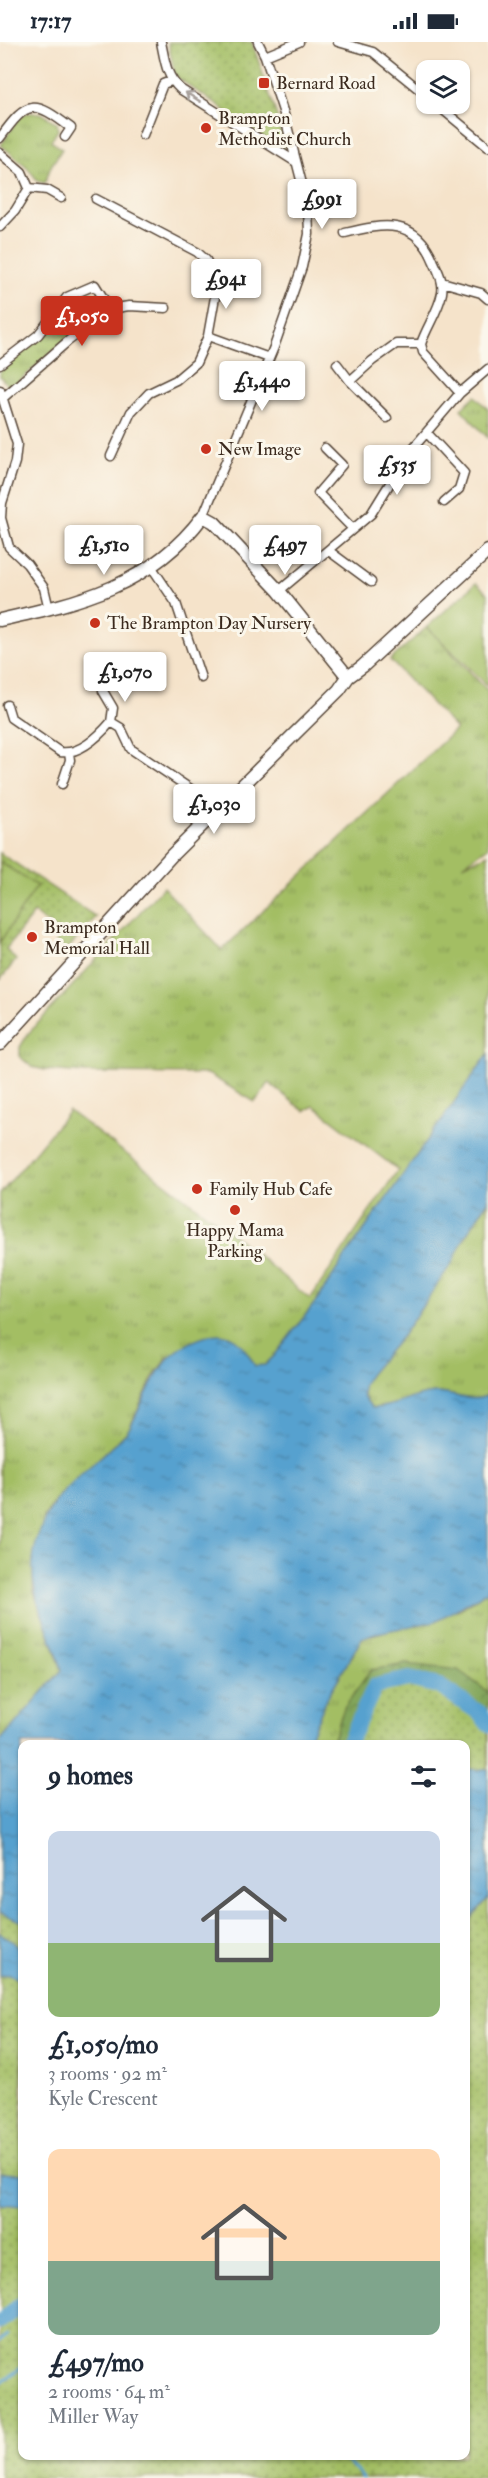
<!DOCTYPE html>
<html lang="en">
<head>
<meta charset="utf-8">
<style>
  :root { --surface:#fff; --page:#f2f2f3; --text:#1f2937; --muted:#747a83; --accent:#c8321e }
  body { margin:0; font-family:"IM FELL Double Pica",serif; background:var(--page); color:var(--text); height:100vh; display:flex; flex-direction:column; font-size:22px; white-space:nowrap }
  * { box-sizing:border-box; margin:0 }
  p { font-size:20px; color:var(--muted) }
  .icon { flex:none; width:33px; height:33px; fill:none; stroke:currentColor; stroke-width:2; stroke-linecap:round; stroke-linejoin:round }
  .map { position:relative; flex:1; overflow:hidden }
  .details { position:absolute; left:18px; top:1698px; width:452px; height:720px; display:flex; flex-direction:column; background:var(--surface); border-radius:12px; box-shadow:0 2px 4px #0004 }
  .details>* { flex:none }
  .fabs { position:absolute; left:416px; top:18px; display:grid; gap:12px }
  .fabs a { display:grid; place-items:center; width:54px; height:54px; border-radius:12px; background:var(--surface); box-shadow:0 2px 4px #0004; font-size:30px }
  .price { position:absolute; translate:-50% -51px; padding:0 14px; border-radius:6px; background:#fff; color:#222; font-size:20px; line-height:39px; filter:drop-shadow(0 2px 3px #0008) }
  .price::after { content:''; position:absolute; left:50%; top:36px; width:18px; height:14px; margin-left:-9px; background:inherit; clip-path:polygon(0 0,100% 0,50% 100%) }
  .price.selected { background:var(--accent); color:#fff }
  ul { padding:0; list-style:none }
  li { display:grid; align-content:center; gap:12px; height:318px; padding:0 30px }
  li span { display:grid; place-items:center; height:186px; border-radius:12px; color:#555 }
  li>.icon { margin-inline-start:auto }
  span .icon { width:108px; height:108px; fill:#fffc; stroke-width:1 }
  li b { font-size:26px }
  h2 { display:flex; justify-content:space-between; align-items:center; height:72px; padding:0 30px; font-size:26px }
  .status { display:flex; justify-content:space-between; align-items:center; height:42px; padding:0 30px; background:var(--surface); direction:ltr }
  .status svg { height:16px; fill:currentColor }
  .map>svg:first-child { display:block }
  .grass { fill:url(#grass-tufts); stroke:#6f7441; stroke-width:1.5 }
  .forest { fill:url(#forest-crowns); stroke:#5e683c; stroke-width:1.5 }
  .park { fill:url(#park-dots); stroke:#6f7441; stroke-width:1.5 }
  .garden { fill:#a3be64; stroke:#6f7441; stroke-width:1.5 }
  .water { fill:url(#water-ripples); stroke:#496676; stroke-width:1.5 }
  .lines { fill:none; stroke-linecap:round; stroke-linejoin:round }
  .stream { stroke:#57a1cf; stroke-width:3 }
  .river { stroke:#57a1cf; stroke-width:16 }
  .street-casing { stroke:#574638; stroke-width:11 }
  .secondary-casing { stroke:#574638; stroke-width:15 }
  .street { stroke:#fff; stroke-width:8 }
  .secondary { stroke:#fff; stroke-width:12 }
  .oneway { stroke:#a79f9a }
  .poi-dot { fill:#c8321e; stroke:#fbf7ec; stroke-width:2 }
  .labels { text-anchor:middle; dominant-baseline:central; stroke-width:6; stroke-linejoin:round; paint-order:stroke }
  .poi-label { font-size:18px; fill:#3b2a1e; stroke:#fbf7ec; text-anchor:start }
</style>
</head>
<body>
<div class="status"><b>17:17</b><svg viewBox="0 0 49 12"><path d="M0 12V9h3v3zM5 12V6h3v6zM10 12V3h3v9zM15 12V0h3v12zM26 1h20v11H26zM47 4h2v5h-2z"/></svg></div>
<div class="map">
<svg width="488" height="2436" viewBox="0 0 488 2436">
  <defs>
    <pattern id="grass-tufts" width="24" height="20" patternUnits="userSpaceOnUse" patternTransform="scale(1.5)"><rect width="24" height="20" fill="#a3be64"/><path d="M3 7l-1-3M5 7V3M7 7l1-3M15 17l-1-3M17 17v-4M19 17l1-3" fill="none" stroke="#869b52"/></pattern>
    <pattern id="forest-crowns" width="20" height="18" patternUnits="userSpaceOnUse" patternTransform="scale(1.5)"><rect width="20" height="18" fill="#82a55a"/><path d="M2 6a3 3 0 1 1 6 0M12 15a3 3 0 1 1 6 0" fill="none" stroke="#6c874a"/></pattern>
    <pattern id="park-dots" width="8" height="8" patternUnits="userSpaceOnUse" patternTransform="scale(1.5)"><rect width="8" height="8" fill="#a3be64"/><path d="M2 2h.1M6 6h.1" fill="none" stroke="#869b52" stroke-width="1.8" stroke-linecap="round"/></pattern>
    <pattern id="water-ripples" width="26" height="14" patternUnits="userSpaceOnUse" patternTransform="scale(1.5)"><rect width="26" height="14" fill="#57a1cf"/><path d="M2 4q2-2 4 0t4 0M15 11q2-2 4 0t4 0" fill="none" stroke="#4983a7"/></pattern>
  </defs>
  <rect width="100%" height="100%" fill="#fbf7ec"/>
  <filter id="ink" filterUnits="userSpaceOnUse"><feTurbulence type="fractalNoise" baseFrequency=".0167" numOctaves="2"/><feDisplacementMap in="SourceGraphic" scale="12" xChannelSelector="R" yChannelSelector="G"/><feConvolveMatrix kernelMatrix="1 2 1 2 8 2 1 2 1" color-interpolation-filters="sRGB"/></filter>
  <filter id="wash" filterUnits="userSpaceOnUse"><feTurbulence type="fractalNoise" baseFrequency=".008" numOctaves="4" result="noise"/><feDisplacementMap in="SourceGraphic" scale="24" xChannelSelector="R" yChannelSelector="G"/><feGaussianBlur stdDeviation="1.35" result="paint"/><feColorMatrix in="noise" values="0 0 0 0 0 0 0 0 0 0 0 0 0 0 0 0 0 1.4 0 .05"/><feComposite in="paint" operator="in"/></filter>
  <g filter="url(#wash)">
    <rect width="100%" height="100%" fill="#f5e3ca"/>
    <path class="grass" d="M26,71h15l16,10 1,7 -7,11 11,8 -11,17 -6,17 -7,-2 -12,-15 -25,-21 17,-26z
      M87,250l7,2 5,12 -2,8 -85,73 -4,-1 -8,-10 1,-8 40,-31 30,-37z
      M475,354l13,13v29l-27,-29z
      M427,585l61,64v156l-25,18 25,-11v200l-145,206 -26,40 -42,55 -10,10 -10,1 -6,-11 -81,1 -15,21 -25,54 -69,65 -14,19 -11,38 -1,37 29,80 -62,71v-547l69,-83 156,117 85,71 88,-129 -84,-64 -10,5 -35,-28 -14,19 -47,-28 -122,-1 -41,-3 -13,-3 -12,-10v-10l8,-13 135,-147 59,63 234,-221 -66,-69z
      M488,1159v194c-15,9 -35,-2 -51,-2 -22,0 -43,15 -65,15 -5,-6 -10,-12 -9,-20 2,-15 29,-39 38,-51 33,-43 58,-91 87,-136z
      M488,1549v101l-6,-3 -137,17 -14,38h-24l21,-48 34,-58 98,-29z"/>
    <path class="forest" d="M406,1622l52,6 30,22v78l-23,-26h-134l14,-38 26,-36z"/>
    <path class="park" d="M168,0h84l25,74 8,36 -110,-76z
      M0,811l96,64 -30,34 -9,-7 -1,-14 -22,-17 -28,36 10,11 -16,20z
      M409,1637l29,7 42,27 8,11v754h-488v-582l22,17v543h443v-712h-117l27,-58z"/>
    <path class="garden" d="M476,541l12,11v92l-61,-59z
      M0,820l37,24 -37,56z"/>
    <path class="water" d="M488,1012v147l-22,34 -14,28 -50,73 -33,39 -6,11v10l9,12c23,0 43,-15 65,-15 16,0 36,11 51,2v196l-52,30 -64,13 -10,4 -34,58 -21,48h-285v178l-22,-9v-172l62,-71c-11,-40 -36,-76 -28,-118 12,-62 53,-78 92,-119 6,-7 9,-17 13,-24 18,-37 26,-60 68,-73 25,-8 38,10 48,30l10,-1 10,-10 42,-55 26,-40z
      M465,1720l5,7 18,1v128l-17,21 -6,4z
      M0,1891c26,14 23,22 22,49l-12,-8 -10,2z
      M0,2131l22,1v32l-22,-2z"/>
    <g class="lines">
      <path class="stream" d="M0,2299l8,-6
        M0,2341l22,-16
        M341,2414l22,22"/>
      <path class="river" d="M348,1702l27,-58 34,-7 30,7 41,27 8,11
        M0,2279l22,-17"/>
    </g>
  </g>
  <g filter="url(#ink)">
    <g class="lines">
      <defs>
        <path id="street" d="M161,0c4,19 5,34 19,47l116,73
          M338,0l35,10 53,43
          M265,14l34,-14
          M436,62l52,43
          M143,93l20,-51 8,-3
          M0,96c28,-39 34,-38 71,-10l-6,9
          M0,111l22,19 7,16 -14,23 -15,16
          M29,146l18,2 14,8
          M96,157l101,53 9,8 5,10 4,27 -7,39 -12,27 -20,17 -27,13 -18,19 -20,44
          M345,191c38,-9 71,-16 89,29 4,9 10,20 8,31 -3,17 -16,35 -21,51l2,8 37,41
          M442,240l39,11 7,6
          M208,294l61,22
          M0,322l38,-29 29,-38 28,-12 15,24
          M337,322l13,17 37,37
          M350,339l22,-20 24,-17h25
          M0,348l17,54 -2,18 -13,41 -1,15 8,29 18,17 17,24 5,21
          M4,355l63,-55 43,-33 19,-3 37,2
          M427,391l37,40 -5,16 -15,13
          M325,406l17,17 -24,28 35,36
          M203,474l71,-169 28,-80 7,-33 -1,-27 -24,-93 -19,-58 -7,-14
          M329,509l42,31
          M151,524l25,37 25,75
          M279,549l92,-77 37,-60 52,-61 28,-24
          M103,649l10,17 -2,14
          M7,663l4,13 49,34c19,3 39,-16 51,-30l10,6 10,21 88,59
          M62,742l8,-24 -1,-7"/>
        <path id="secondary" d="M0,578c80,-18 151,-34 203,-104l11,6 65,69 69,86
          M0,1002l172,-189 167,-165 9,-13 15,-11 125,-115"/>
      </defs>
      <use href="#street" class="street-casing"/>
      <use href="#secondary" class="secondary-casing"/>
      <use href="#street" class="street"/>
      <use href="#secondary" class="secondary"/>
    </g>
    <defs><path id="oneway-shaft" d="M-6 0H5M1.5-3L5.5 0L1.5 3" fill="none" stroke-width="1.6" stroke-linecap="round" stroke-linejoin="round" transform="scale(1.5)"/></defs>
    <use class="oneway" href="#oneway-shaft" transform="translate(193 55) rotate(-148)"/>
  </g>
  <g class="poi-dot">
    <rect x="258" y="35" width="12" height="12" rx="3"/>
    <circle cx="206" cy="86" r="6"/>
    <circle cx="206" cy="407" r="6"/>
    <circle cx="95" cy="581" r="6"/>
    <circle cx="32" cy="895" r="6"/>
    <circle cx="197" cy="1147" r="6"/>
    <circle cx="235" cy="1168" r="6"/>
  </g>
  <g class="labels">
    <g class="poi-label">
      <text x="276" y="41">Bernard Road</text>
      <text x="218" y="76">Brampton<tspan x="218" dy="21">Methodist Church</tspan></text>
      <text x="218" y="407">New Image</text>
      <text x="107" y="581">The Brampton Day Nursery</text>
      <text x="44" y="885">Brampton<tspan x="44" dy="21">Memorial Hall</tspan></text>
      <text x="209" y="1147">Family Hub Cafe</text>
      <text x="235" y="1188" text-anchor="middle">Happy Mama<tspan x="235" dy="21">Parking</tspan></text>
    </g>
  </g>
</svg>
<div class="fabs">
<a><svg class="icon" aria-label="layers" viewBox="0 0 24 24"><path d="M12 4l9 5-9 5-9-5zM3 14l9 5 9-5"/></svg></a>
</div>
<b class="price" style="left:322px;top:188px">£991</b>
<b class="price" style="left:226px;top:268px">£941</b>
<b class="price selected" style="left:82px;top:305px">£1,050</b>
<b class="price" style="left:262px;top:370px">£1,440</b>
<b class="price" style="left:397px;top:454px">£535</b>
<b class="price" style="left:104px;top:534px">£1,510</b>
<b class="price" style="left:285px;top:534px">£497</b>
<b class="price" style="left:125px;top:661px">£1,070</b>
<b class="price" style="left:214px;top:793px">£1,030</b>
<section class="details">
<h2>9 homes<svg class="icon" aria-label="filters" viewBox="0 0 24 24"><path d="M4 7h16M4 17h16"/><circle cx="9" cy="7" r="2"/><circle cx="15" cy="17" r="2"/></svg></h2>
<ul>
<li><span style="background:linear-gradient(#c9d6e8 60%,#8fb573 0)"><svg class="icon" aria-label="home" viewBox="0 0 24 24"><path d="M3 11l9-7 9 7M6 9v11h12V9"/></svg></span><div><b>£1,050/mo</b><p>3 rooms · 92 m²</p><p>Kyle Crescent</p></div></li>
<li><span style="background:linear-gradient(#ffd9b3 60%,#7fa58c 0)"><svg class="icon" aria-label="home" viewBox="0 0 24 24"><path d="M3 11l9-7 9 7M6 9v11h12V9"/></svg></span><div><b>£497/mo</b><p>2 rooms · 64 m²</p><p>Miller Way</p></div></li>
</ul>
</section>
</div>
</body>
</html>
